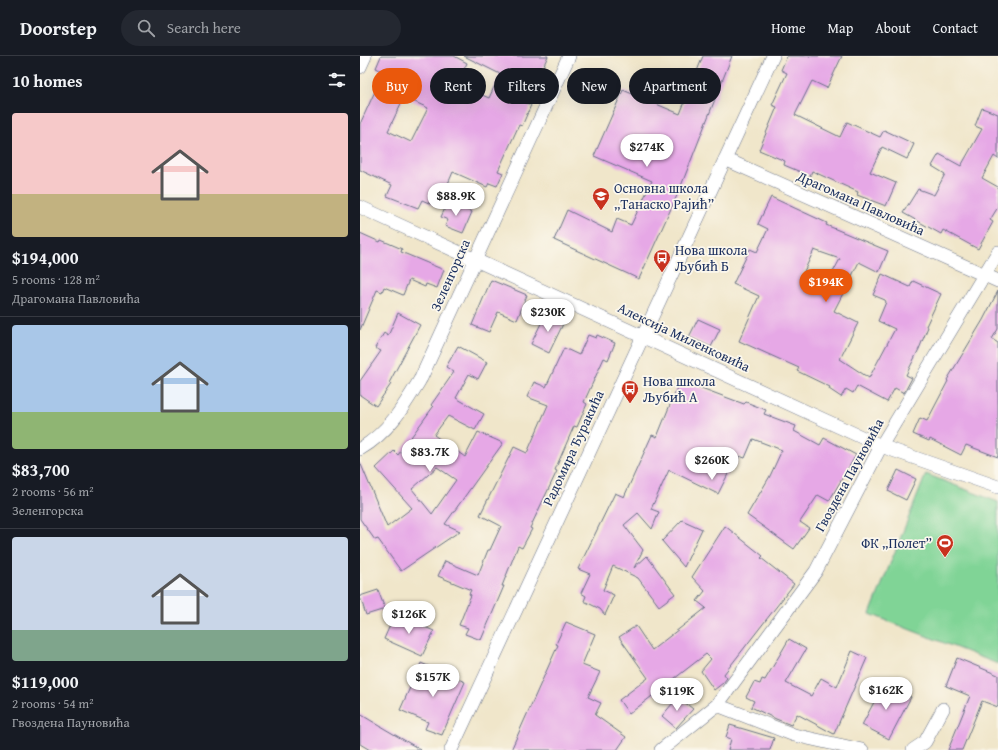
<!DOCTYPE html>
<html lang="en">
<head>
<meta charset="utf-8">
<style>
  :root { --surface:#171b24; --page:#242831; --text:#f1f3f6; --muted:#9ea1a6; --line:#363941; --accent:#ea580c }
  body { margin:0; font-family:"Gentium Book Plus",serif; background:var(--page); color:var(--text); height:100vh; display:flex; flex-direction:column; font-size:15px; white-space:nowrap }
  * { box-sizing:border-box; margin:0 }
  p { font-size:13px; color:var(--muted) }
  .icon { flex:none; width:22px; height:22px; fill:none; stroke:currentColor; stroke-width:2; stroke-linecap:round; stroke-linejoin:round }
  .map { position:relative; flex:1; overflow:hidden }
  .drawer { display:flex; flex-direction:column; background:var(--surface); width:360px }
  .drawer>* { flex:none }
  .top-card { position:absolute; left:12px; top:12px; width:380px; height:36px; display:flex; gap:8px }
  .price { position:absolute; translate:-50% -34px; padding:0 9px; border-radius:14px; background:#fff; color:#222; font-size:13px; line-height:26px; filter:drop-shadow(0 1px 2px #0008) }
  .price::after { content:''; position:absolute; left:50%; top:24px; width:12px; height:9px; margin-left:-6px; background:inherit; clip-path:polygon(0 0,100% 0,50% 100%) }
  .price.current { background:var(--accent); color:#fff }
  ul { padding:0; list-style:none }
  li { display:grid; align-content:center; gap:8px; height:212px; padding:0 12px }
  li+li { border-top:1px solid var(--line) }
  li span { display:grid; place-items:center; height:124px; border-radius:4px; color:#555 }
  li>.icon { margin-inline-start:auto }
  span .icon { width:72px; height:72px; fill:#fffc; stroke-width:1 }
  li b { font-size:17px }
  h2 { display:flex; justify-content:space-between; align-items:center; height:48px; padding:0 12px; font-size:17px }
  .pill { padding:0 14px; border-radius:18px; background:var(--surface); box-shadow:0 4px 16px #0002; font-size:14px; line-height:36px }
  .pill.current { background:var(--accent); color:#fff }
  header { display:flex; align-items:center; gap:24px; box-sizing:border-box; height:56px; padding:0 20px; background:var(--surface); border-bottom:1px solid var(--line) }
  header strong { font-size:19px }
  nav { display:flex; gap:22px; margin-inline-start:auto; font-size:14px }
  .search { width:280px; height:36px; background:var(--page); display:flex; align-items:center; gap:10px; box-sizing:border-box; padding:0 14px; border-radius:22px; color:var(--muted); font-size:15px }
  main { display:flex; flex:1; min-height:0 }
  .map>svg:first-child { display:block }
  .green { fill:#80d496; stroke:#4e827a }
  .building { fill:#e6a8e6; fill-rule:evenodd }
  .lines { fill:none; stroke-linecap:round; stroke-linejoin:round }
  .street-casing { stroke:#666f84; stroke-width:14 }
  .street { stroke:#fff; stroke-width:13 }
  .labels { text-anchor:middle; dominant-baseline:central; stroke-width:3.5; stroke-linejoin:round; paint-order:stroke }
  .poi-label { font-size:14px; fill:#1b2f5e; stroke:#fbf7ec; text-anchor:start }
  .street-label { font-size:14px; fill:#1b2f5e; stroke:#fbf7ec }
</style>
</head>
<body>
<header>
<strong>Doorstep</strong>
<div class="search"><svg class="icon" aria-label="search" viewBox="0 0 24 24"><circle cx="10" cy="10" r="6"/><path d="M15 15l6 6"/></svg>Search here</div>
<nav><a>Home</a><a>Map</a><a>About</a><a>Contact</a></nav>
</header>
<main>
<section class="drawer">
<h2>10 homes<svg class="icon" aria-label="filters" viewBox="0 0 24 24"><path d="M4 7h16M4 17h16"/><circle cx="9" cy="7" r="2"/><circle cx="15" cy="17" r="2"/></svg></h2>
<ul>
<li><span style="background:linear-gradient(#f6c9c9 65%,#c2b280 0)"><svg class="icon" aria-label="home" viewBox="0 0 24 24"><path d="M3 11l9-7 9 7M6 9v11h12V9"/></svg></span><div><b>$194,000</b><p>5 rooms · 128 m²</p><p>Драгомана Павловића</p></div></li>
<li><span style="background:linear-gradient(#a9c7e8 70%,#8fb573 0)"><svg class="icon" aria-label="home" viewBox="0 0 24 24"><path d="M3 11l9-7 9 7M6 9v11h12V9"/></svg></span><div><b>$83,700</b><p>2 rooms · 56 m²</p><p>Зеленгорска</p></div></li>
<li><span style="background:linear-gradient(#c9d6e8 75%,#7fa58c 0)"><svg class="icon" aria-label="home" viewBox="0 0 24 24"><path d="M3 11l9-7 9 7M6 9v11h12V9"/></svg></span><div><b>$119,000</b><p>2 rooms · 54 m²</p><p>Гвоздена Пауновића</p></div></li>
</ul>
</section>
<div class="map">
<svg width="638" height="694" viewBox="0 0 638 694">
  <rect width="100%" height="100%" fill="#fbf7ec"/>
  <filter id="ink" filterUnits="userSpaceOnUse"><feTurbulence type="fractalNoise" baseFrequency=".025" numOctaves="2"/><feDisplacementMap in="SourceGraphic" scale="8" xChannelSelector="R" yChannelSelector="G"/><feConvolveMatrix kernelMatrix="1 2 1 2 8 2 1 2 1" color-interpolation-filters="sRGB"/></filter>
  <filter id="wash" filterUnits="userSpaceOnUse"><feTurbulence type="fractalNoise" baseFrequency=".012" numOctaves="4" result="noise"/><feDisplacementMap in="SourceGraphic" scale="16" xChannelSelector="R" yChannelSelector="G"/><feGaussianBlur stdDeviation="0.9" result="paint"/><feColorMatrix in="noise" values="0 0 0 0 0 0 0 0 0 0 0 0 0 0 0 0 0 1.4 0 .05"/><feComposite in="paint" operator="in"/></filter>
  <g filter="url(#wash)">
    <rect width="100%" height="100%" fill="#f0e6ca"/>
    <path class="green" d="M566,418l72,28v162l-128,-50z"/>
    <g id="blocks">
      <path class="building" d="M21,0h73l13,7 -10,21 32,14 11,-24 -36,-18h84l-22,47 5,2 -9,21 -3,-1 -21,46 5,2 -6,13 -8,-3 -2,4 -34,-15 -15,35 -16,-7 -4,8 -31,-12 5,-11 -32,-15v-46l22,-48 -2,-1 2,-4 -6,-3zM44,41l24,11 -17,34 -23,-11z
        M343,0h29l-53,135 -40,88 -85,-39 13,-30 45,22 5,-13 14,6 21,-44 -58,-25 29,-66 57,24z
        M427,0h55l-15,32 -15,-7 -17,34 45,22 7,-15 33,15 4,-7 30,14 -7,15 -25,-12 -12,25 26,11 -10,23 -29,-11 1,-3 -46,-21 -2,5 -26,-11 1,-4 -26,-11 18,-43 -5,-2 15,-32 -6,-3z
        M622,52l16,6v45l-4,-3 -12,22 16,9v20l-8,13 3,2 -15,27 -35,-19 -2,4 -38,-21 15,-24 16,6 11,-21 -13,-8 7,-12 22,12 21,-37 -7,-3z
        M411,141l56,26 -1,2 62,26 -9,21 -20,-10 -25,49 24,12 -18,36 29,19 26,-49 -17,-8 8,-19 -1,-2 -12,-5 9,-21 28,13 3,-6 28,13 -15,32 2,1 -9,22 -13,26 6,3 -8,15 -9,-5 -8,14 -30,-16 -4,7 -7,-4 -5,8 -12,-8 1,-2 -33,-16 2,-3 -60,-27 20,-45 -26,-12 17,-35 7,3 11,-23 -10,-5zM454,194l26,9 -17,32 -23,-11z
        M88,146l24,10 -9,21 -18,-7 3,-6 -7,-3z
        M0,177l20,9 1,-2 21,9 -1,3 43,18 -7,18 -11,-4 -1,3 -16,-7 -6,15 -19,-8 -2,5 -5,-2 -17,40z
        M131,224l36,15 -10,25 -19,-8 -9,20 -17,-7z
        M638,235v38l-6,10 6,4v114l-32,-12 -5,10 -31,-16 -1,2 -16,-7 7,-16 7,3 21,-40 -1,-1 36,-60z
        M38,257l22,12 -31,58 2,1 -15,22 -16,-11v-14l21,-30 -6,-3 9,-15 4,3z
        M186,257l18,9 -15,31 -18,-9z
        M338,263l22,10 -9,18 -22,-10z
        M228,279l8,3 1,-3 18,8 -7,17 -4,-2 -20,44 3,2 -10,23 -3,-1 -19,44 2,1 -27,57 2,1 -10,19 -4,-2 -16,40h2l-23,54 -16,-6 3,-6 -9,-3 12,-30 -2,-1 2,-4 -33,-14 7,-15 33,14 10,-25h2l11,-24 -21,-11 34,-68 13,6 21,-48 -21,-8 7,-15 12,5 18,-39 15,7z
        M98,290l29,16 -9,17 -9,-5 -13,24 28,16 -9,16 -27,-14 -14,19 31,22 13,-25 25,11 -58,81 15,7 -59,40 -23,-32 -3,1 -15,-21v-57l27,65 25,-19 -36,-40 18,-17 4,4 35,-48 -2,-2 23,-33 -8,-5zM77,411l19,13 -24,34 -20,-25z
        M320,324l64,24 2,-2 20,8 -2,4 32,12 -2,5 26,14 4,-7 32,17 -27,46 -11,-6 -18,27 9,6 -15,21 -47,-34 23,-39 12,-26 -29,-11 -8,19 -6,-2 -4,11 -3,-1 -14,28 -49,-24 -18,39 8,3 -7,17 -14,-16 -14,12 19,25 -9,18 13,-12 28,38 -16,12 -21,-28 -25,-12 -10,24 11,5 -9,20 -5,-6 -16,-8 2,-5 -5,-3 9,-19 -12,-5 37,-76 9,4 28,-62 5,2z
        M538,414l18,9 -10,21 -18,-9z
        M322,464l20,9 -18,38 -22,-26z
        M365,470l38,30 -2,2 33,26 -70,90 3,4 -4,5 -9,7 -13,-19 10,-12 -5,-5 -77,60 -10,-14 29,-22 -29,-41 17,-11 16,24 54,-42 -9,-7 8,-10 -13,-14z
        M18,534l7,19 -19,6 -6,-19z
        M35,558l39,17 -12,25 -38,-17z
        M206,566l29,12 -13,31 18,7 -12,25 13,6 -6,12 31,22 -9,13h-106l47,-105 -2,-1z
        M429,583l17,10 -20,34 25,13 10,-18 16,9 15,-36 15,7 -33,76 -37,-20 -6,11 -15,-6 -25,-12 3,-6 -8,-4 8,-15 6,2 2,-5 3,1z
        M597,602l41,17v32l-16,-6 -20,49h-14l22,-54 -24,-10z
        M61,607l44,19 -23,53 -17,-6 3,-7 -28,-12z
        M524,627l27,14 -22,42 -27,-14z
        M318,641l15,12 -17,19 -14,-12z
        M0,658l25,15 36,21h-51l-10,-6z
        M370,669l44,13 -4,12h-42l3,-11 -5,-2z"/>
    </g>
  </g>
  <g filter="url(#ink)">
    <use href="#blocks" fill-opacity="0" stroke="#666f84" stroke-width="1"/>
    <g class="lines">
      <defs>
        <path id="street" d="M0,11l5,-11
          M365,103l273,122
          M0,151l521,239 117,41
          M0,393c29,-17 44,-43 61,-71l148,-322
          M357,649l77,30 68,15
          M91,694l322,-694
          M301,694l56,-45 99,-134 65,-125 117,-194
          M553,694l12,-8 18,-33"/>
      </defs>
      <use href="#street" class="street-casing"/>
      <use href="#street" class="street"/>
    </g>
  </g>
  <defs>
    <symbol id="school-pin" viewBox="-11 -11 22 30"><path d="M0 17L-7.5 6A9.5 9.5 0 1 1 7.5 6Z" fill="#c8321e" stroke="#fbf7ec"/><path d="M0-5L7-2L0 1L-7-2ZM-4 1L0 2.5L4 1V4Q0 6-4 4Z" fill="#fff"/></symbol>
    <symbol id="bus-pin" viewBox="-11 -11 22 30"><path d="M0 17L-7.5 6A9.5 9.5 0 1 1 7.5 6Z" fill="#c8321e" stroke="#fbf7ec"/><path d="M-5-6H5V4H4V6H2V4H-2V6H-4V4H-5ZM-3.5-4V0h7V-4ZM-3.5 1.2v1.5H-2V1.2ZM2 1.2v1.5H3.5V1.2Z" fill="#fff"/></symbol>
    <symbol id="stadium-pin" viewBox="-11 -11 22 30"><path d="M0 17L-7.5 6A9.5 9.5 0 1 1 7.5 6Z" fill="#c8321e" stroke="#fbf7ec"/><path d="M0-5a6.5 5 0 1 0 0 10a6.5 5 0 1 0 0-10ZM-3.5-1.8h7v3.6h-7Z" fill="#fff"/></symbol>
  </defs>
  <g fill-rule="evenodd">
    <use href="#school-pin" x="231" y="130" width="20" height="27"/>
    <use href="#bus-pin" x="292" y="192" width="20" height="27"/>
    <use href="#bus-pin" x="260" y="323" width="20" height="27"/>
    <use href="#stadium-pin" x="575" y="477" width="20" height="27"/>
  </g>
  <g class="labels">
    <g class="poi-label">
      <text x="254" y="132">Основна школа<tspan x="254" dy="16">„Танаско Рајић”</tspan></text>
      <text x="315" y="194">Нова школа<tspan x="315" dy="16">Љубић Б</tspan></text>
      <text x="283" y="325">Нова школа<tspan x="283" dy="16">Љубић А</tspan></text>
      <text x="572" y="487" text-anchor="end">ФК „Полет”</text>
    </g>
    <g class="street-label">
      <text transform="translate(501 147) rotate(24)">Драгомана Павловића</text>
      <text transform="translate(90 219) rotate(-66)">Зеленгорска</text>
      <text transform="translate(324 281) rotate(25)">Алексија Миленковића</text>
      <text transform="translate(213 392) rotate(-65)">Радомира Ђуракића</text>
      <text transform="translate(489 419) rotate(-61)">Гвоздена Пауновића</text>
    </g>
  </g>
</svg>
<b class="price" style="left:287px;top:112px">$274K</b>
<b class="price" style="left:96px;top:161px">$88.9K</b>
<b class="price current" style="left:466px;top:247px">$194K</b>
<b class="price" style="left:188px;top:277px">$230K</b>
<b class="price" style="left:70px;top:417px">$83.7K</b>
<b class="price" style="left:352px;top:425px">$260K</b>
<b class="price" style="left:49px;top:579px">$126K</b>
<b class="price" style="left:73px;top:642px">$157K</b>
<b class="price" style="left:526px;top:655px">$162K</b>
<b class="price" style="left:317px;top:656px">$119K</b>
<div class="top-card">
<a class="pill current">Buy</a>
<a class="pill">Rent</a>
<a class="pill">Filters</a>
<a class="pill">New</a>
<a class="pill">Apartment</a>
</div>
</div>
</main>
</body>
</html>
